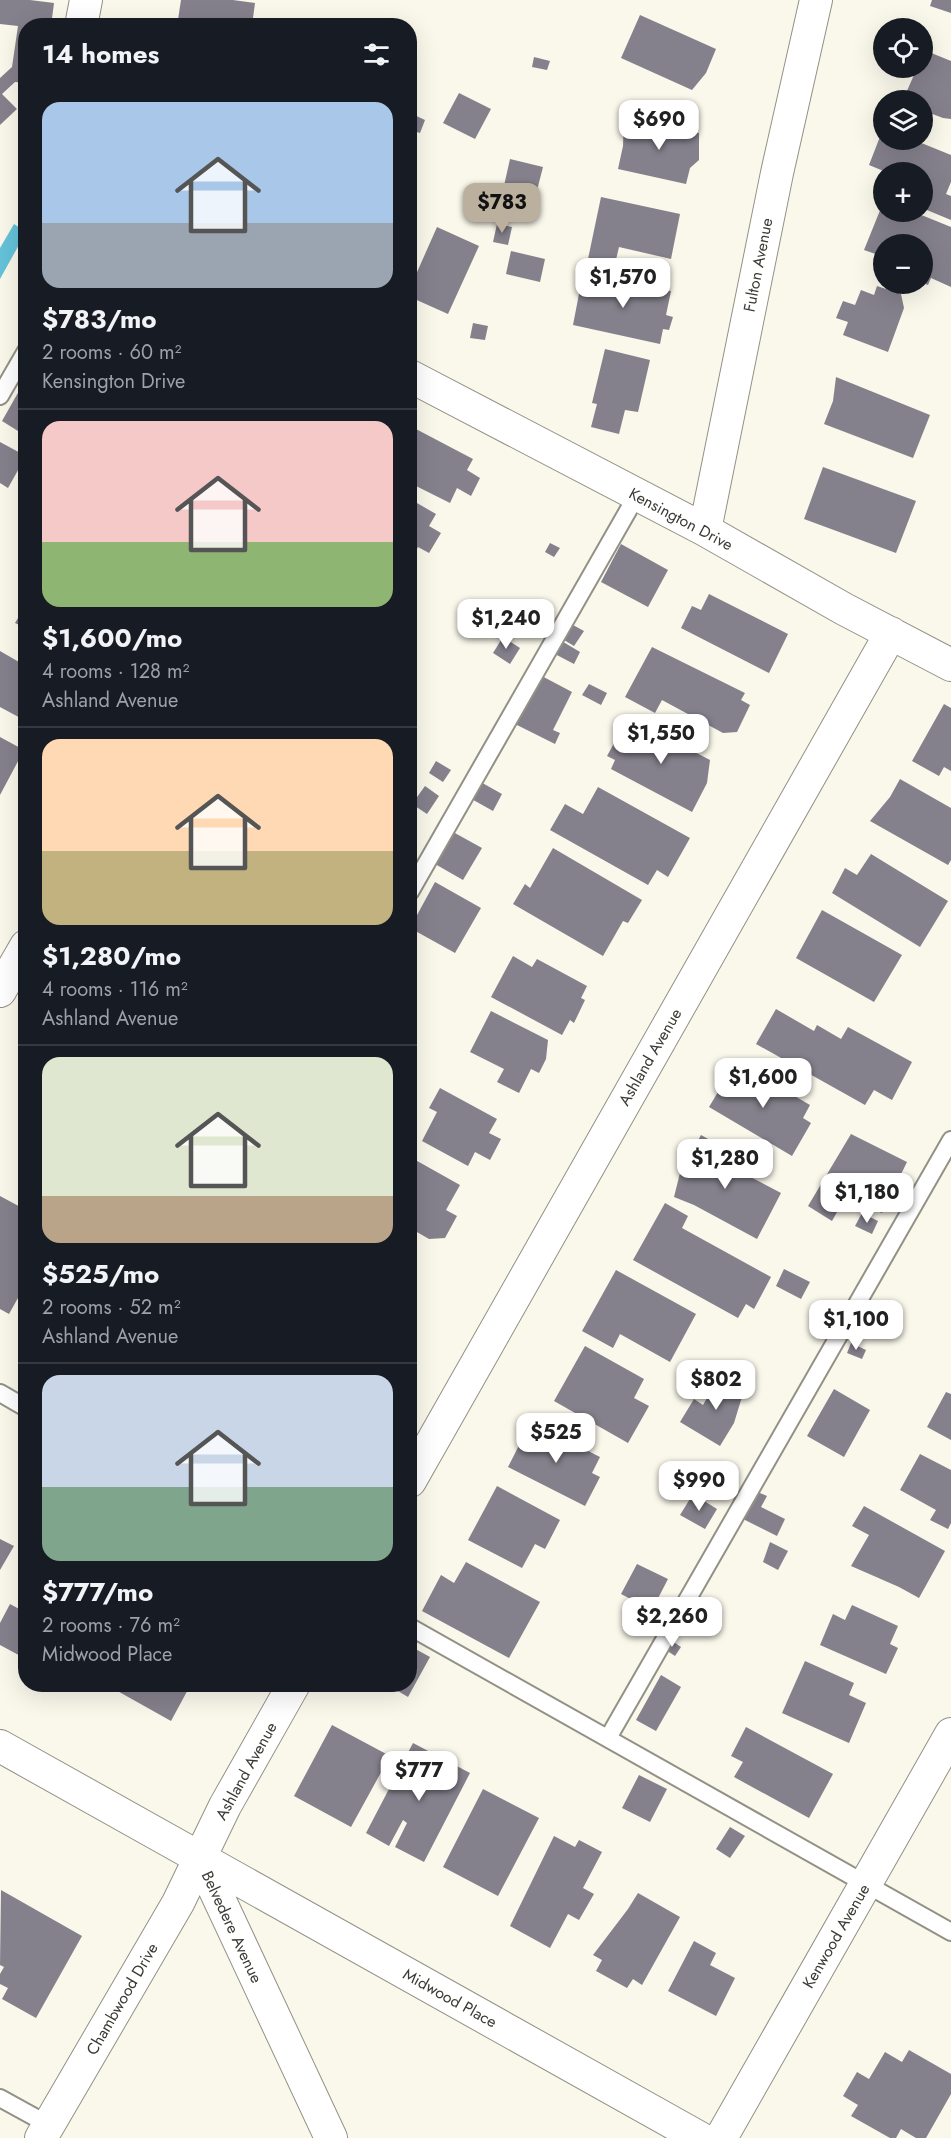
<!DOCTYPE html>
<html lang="en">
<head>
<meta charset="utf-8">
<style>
  :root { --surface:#171b24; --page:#20242c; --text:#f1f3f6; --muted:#9ea1a6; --line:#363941; --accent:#bbb09d }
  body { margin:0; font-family:Jost,sans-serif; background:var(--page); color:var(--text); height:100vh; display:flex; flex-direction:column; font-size:22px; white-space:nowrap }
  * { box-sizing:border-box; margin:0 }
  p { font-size:20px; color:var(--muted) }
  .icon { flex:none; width:33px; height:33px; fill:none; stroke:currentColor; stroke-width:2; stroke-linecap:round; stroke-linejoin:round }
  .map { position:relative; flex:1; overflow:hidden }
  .panel { position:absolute; left:18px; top:18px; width:399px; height:1674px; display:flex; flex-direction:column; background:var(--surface); border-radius:24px; box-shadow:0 6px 24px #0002 }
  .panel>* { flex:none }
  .controls { position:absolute; left:873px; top:18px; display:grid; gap:12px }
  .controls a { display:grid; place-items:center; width:60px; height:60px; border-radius:50%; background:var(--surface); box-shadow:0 6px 24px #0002; font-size:30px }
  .price { position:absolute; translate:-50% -51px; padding:0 14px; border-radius:12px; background:#fff; color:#222; font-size:20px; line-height:39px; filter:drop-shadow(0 2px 3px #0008) }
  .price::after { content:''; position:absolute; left:50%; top:36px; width:18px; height:14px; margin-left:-9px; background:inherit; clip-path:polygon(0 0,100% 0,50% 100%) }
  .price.on { background:var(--accent); color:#111 }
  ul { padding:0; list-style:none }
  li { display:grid; align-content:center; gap:12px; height:318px; padding:0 24px }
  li+li { border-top:2px solid var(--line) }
  li span { display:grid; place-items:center; height:186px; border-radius:18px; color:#555 }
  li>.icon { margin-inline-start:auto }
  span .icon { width:108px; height:108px; fill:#fffc; stroke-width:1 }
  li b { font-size:26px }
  h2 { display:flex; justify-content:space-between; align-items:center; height:72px; padding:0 24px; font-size:26px }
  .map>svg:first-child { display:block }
  .water { fill:#64c2d9 }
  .building { fill:#84818c }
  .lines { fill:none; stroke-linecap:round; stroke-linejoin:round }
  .lane-casing { stroke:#939185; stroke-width:20 }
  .street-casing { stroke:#939185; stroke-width:34 }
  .lane { stroke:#fff; stroke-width:16 }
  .street { stroke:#fff; stroke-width:32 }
  .labels { text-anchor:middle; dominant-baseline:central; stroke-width:6; stroke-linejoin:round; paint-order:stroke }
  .street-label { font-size:16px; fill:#3b3a35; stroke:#fff }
</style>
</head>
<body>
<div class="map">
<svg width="951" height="2138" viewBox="0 0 951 2138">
  <rect width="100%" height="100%" fill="#faf7eb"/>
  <path class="water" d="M14,224l11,7v3l-25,45v-31z"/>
  <path class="building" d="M0,0h30l24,3 -3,23h-25v57l-11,-1 -13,12 15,15 -17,16v-47l12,-11 6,-41 -18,-2z
    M181,0h52l22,3 -2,15 38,8h-114z
    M932,0h19v13l-21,-7z
    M640,15l76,34 -10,24 -14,17 -71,-32z
    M924,50l27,11v58l-8,-1 -21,-8v-10h-19l14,-32h5z
    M534,57l16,4 -3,9 -15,-3z
    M459,93l32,16 -16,30 -32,-16z
    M410,113l15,7 -5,13 -10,-3z
    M624,117l75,16v27l-9,8 -4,16 -68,-15 5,-23z
    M883,129l1,11h30l37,15v27l-5,12 5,2v24l-29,-12 2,-20h-2v-16h-36l-17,-7z
    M510,159l33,8 -10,39 -32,-7z
    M601,197l79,17 -9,45 -52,-12 -4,17 -27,-5z
    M883,203l1,9h30l37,15v60l-20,-9 -3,7 -6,-2v-39h-38v13l-20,-7z
    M497,224l15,3 -4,18 -15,-3z
    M437,227l42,19 -31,68 -38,-17v-9z
    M511,251l34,8 -5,23 -34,-8z
    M583,273l88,18 -5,24 7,2 -4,13 -6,-1 -3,15 -87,-19z
    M877,286l24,8 3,14 -16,44 -45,-17 5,-13 -12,-4 7,-17 12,4 6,-15 13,5z
    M473,323l15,3 -3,14 -15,-2z
    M605,349l45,11 -12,52 -13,-2 -6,24 -28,-7 6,-23 -5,-1z
    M836,377l94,38 -17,43 -89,-34 9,-23z
    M19,391l7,4v41l-24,-15z
    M414,428l59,31 -6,11 13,8 -9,18 -14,-8 -7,15 -40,-20v-47z
    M0,442l26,14 -18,32 -8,-5z
    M823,467l93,34 -20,52 -92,-34z
    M410,499l26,15 -7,12 12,7 -12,20 -11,-6 -8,15z
    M550,543l10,5 -6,9 -9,-5z
    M621,544l47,26 -20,37 -47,-25z
    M709,594l79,40 -19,39 -88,-45 11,-22 9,4z
    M26,605v23l-11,-5z
    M573,625l11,6 -10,15 -10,-6z
    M503,637l17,11 -10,16 -17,-11z
    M560,640l20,12 -6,12 -21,-11z
    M652,647l93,46 -4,7 9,5 -13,27 -14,1 -61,-33 -7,13 -30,-16z
    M0,651l26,15v55l-26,-14z
    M538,674l34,18 -19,38 7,3 -5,11 -42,-21z
    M589,684l18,9 -6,12 -19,-10z
    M944,704l7,4v63l-7,-4 -5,9 -27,-15z
    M637,722l73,38 -3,23 -15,29 -81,-43 4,-9 -8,-4 16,-29 8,5z
    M0,737l24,13 -24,45z
    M436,761l15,9 -8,12 -14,-9z
    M900,779l51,29v52l-3,5 -78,-44 20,-24z
    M477,780l25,14 -9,17 -25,-14z
    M425,786l14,10 -12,18 -15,-10z
    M598,787l92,51 -22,39 -11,-7 -9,15 -98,-55 15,-26 18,10z
    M453,832l29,16 -19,32 -28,-16z
    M553,848l89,52 -14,23 -5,-2 -20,35 -90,-52 12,-20 5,4z
    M871,854l77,47 -28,46 -88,-54 13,-25 12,7z
    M435,882l46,26 -26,45 -45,-25z
    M822,910l80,45 -28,47 -78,-44z
    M513,956l19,11 5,-8 50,27 -6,12 4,2 -11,23 -4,-3 -8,15 -71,-38z
    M776,1009l38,22 3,-6 24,14 7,-12 64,35 -20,38 -18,-10 -9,15 -109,-61z
    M491,1011l57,29 -2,19 -7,14 -8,-4 -12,24 -22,-11 7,-13 -34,-17z
    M736,1062l74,43 -7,13 8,5 -19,33 -83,-49z
    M440,1088l57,31 -8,14 12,6 -11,21 -15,-8 -7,14 -46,-25 15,-29 -8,-4z
    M851,1134l56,28 -25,51 -37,-15 -13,23 -24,-15z
    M701,1135l27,15 -6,12 59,31 -24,46 -63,-34 -20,-8 6,-24z
    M410,1157l50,28 -14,25 11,6 -12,22 -16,1 -19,-11v-11l2,-4 -2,-2z
    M0,1196l26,14v80l-3,-1 -14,25 -9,-5z
    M665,1203l23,13 -6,12 89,49 -17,32 -8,-5 -8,14 -105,-58z
    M862,1213l16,8 -6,13 -17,-8z
    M784,1269l26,13 -9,17 -25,-13z
    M616,1270l80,44 -26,48 -50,-28 -7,14 -31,-17z
    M851,1343l15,7 -4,9 -15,-6z
    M585,1346l59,33 -10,19 15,8 -21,37 -74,-42z
    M721,1374l24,13 -11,36 -14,23 -40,-24 14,-23 9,6z
    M834,1389l36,21 -26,47 -37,-21z
    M946,1392l5,2v46l-24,-13z
    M531,1422l69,35 -8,16 8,4 -15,29 -77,-39z
    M920,1454l31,16v53l-3,6 -18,-9 6,-10 -36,-20z
    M497,1486l63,34 -15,29 -10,-5 -13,24 -54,-28z
    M753,1490l14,6 -6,11 24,12 -8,17 -38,-19z
    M693,1494l24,15 -12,20 -25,-14z
    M864,1506l81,45 -26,47 -20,-11 -48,-21 18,-31 -17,-9z
    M0,1539l14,7 -14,24z
    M770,1542l18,9 -10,19 -15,-8z
    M466,1562l74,40 -31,56 -87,-47 19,-36 13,8z
    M637,1564l31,15 -16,31 -31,-16z
    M26,1601v58l-26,-14v-22l10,-19 11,6z
    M852,1605l46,21 -8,18 8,4 -12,26 -66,-29 13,-31 12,6z
    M669,1639l12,8 -6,9 -12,-8z
    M410,1646l20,11 -22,40 -22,-13h24z
    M805,1661l49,22 -5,12 17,8 -17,40 -67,-30z
    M661,1675l20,12 -25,44 -20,-11z
    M105,1684h86l-20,37z
    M332,1725l58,31 -39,71 -57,-31z
    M746,1727l87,47 -24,44 -75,-41 9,-15 -12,-6z
    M413,1743l57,30 -46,89 -29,-15 12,-24 -4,-3 -14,26 -23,-13z
    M639,1775l28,14 -17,33 -28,-14z
    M483,1789l56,29 -41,78 -55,-29z
    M730,1827l15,9 -15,22 -14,-9z
    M554,1836l21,11 4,-7 23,12 -19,36 11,6 -15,26 -11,-6 -18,34 -40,-22z
    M1,1890l81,46 -46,82 -34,-19 6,-11 -8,-4v-10l4,-7 -4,-2z
    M638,1893l42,24 -38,68 -9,-6 -6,9 -31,-17 6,-11 -9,-5 35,-46z
    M694,1941l22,12 -6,12 25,13 -19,38 -48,-25z
    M909,2050l42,24v20l-25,44h-10l-15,-9 -5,9h-6l-39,-22 7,-11 -15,-9 14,-24 12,7 16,-27 17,10z"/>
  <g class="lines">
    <defs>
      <path id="lane" d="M0,396l26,-45
        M410,892l227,-397
        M0,1393l26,15
        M410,1627l541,305
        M608,1738l343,-598
        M0,2098l49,27"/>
      <path id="street" d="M81,26l5,-26
        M410,376l295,154 139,79 107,56
        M705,530l72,-357 39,-173
        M0,991l26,-45
        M410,1481l481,-848
        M0,1746l200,112 131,280
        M200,1858l500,280
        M41,2138l137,-235 47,-97 69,-122
        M721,2138l230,-404"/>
    </defs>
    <use href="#lane" class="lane-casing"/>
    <use href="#street" class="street-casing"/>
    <use href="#lane" class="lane"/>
    <use href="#street" class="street"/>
  </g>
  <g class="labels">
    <g class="street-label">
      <text transform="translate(758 265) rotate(-79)">Fulton Avenue</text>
      <text transform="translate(681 519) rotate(28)">Kensington Drive</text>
      <text transform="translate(650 1057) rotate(-60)">Ashland Avenue</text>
      <text transform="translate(246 1771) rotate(-61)">Ashland Avenue</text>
      <text transform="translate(232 1927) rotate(65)">Belvedere Avenue</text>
      <text transform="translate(836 1936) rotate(-60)">Kenwood Avenue</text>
      <text transform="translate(450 1998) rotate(29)">Midwood Place</text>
      <text transform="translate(122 1999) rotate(-60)">Chambwood Drive</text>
    </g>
  </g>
</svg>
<div class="controls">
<a><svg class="icon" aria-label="locate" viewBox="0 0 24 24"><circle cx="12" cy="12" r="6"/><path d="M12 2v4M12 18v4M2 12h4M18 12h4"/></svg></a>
<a><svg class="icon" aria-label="layers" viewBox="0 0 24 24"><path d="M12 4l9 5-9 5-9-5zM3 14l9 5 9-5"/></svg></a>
<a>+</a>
<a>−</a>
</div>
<b class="price" style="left:659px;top:151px">$690</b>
<b class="price on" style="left:502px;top:234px">$783</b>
<b class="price" style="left:623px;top:309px">$1,570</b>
<b class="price" style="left:506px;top:650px">$1,240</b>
<b class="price" style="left:661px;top:765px">$1,550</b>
<b class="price" style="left:763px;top:1109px">$1,600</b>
<b class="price" style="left:725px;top:1190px">$1,280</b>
<b class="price" style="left:867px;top:1224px">$1,180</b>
<b class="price" style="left:856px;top:1351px">$1,100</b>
<b class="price" style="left:716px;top:1411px">$802</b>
<b class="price" style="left:556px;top:1464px">$525</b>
<b class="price" style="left:699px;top:1512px">$990</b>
<b class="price" style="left:672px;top:1648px">$2,260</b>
<b class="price" style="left:419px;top:1802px">$777</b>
<section class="panel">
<h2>14 homes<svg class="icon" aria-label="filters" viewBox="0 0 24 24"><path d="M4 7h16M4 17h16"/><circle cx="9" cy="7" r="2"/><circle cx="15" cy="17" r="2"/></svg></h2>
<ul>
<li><span style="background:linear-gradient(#a9c7e8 65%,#9aa5b1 0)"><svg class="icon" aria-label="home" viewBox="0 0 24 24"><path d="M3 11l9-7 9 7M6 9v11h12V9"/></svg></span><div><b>$783/mo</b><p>2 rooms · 60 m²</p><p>Kensington Drive</p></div></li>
<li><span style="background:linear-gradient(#f6c9c9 65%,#8fb573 0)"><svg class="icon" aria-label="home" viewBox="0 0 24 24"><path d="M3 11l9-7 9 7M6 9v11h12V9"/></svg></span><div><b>$1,600/mo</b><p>4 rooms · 128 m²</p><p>Ashland Avenue</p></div></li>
<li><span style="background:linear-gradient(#ffd9b3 60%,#c2b280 0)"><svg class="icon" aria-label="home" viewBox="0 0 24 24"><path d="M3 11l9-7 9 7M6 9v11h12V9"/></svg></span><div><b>$1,280/mo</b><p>4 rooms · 116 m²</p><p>Ashland Avenue</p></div></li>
<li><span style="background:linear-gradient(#dfe7d0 75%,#b9a48a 0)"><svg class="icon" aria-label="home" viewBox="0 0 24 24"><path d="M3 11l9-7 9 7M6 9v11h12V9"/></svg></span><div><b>$525/mo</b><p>2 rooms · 52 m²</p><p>Ashland Avenue</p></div></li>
<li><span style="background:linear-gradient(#c9d6e8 60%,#7fa58c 0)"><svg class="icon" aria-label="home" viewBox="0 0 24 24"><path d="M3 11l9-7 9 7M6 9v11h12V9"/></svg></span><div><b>$777/mo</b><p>2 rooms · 76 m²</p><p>Midwood Place</p></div></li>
</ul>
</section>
</div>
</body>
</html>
